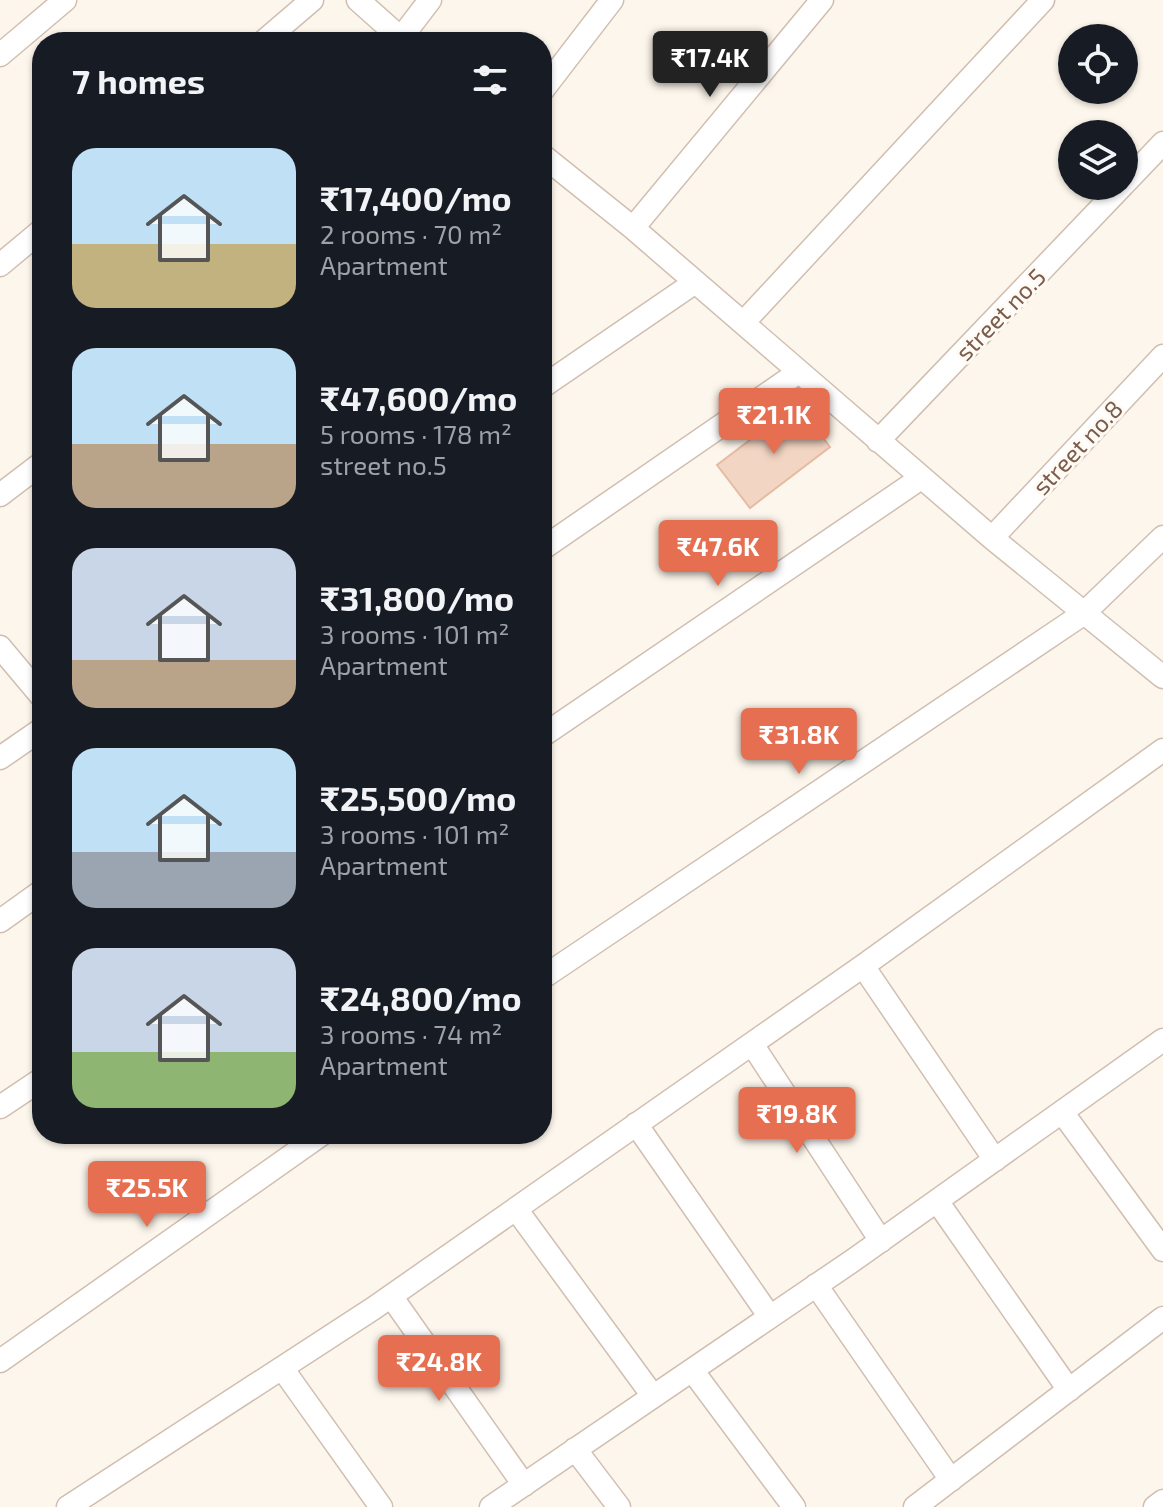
<!DOCTYPE html>
<html lang="en">
<head>
<meta charset="utf-8">
<style>
  :root { --surface:#171b24; --page:#20242c; --text:#f1f3f6; --muted:#9ea1a6; --accent:#e76f51 }
  body { margin:0; font-family:"Exo 2",sans-serif; background:var(--page); color:var(--text); height:100vh; display:flex; flex-direction:column; font-size:30px; white-space:nowrap }
  * { box-sizing:border-box; margin:0 }
  p { font-size:26px; color:var(--muted) }
  .icon { flex:none; width:44px; height:44px; fill:none; stroke:currentColor; stroke-width:2; stroke-linecap:round; stroke-linejoin:round }
  .map { position:relative; flex:1; overflow:hidden }
  .details { position:absolute; left:32px; top:32px; width:520px; height:1112px; display:flex; flex-direction:column; background:var(--surface); border-radius:32px; box-shadow:0 2px 6px #0004 }
  .details>* { flex:none }
  .controls { position:absolute; left:1058px; top:24px; display:grid; gap:16px }
  .controls a { display:grid; place-items:center; width:80px; height:80px; border-radius:50%; background:var(--surface); box-shadow:0 2px 6px #0004; font-size:40px }
  .price { position:absolute; translate:-50% -68px; padding:0 18px; border-radius:8px; background:var(--accent); color:#fff; font-size:26px; line-height:52px; filter:drop-shadow(0 2px 4px #0008) }
  .price::after { content:''; position:absolute; left:50%; top:48px; width:24px; height:18px; margin-left:-12px; background:inherit; clip-path:polygon(0 0,100% 0,50% 100%) }
  .price.current { background:#222; color:#fff }
  ul { padding:0; list-style:none }
  li { display:flex; align-items:center; gap:24px; height:200px; padding:0 40px }
  li span { display:grid; place-items:center; flex:none; width:224px; height:160px; border-radius:24px; color:#555 }
  li>.icon { margin-inline-start:auto }
  span .icon { width:96px; height:96px; fill:#fffc; stroke-width:1 }
  li b { font-size:34px }
  h2 { display:flex; justify-content:space-between; align-items:center; height:96px; padding:0 40px; font-size:34px }
  .map>svg:first-child { display:block }
  .building { fill:#f3d5c3; stroke:#e6bba3; stroke-width:2 }
  .lines { fill:none; stroke-linecap:round; stroke-linejoin:round }
  .street-casing { stroke:#d1beb0; stroke-width:25 }
  .street { stroke:#fff; stroke-width:22 }
  .labels { text-anchor:middle; dominant-baseline:central; stroke-width:6; stroke-linejoin:round; paint-order:stroke }
  .street-label { font-size:24px; fill:#7a5c4d; stroke:#fffaf3 }
</style>
</head>
<body>
<div class="map">
<svg width="1163" height="1507" viewBox="0 0 1163 1507">
  <rect width="100%" height="100%" fill="#fdf6ec"/>
  <path class="building" d="M797,404l33,43 -80,61 -33,-43z"/>
  <g class="lines">
    <defs>
      <path id="street" d="M358,0l47,42
        M401,38l29,-38
        M263,42l49,-42
        M0,55l65,-55
        M542,91l70,-91
        M542,155l91,73 359,310 171,139
        M1124,184l39,-41
        M633,228l189,-228
        M0,265l42,-35
        M743,323l300,-323
        M542,387l152,-104
        M878,441l244,-255
        M0,495l42,-32
        M992,538l171,-182
        M542,549l257,-177
        M0,647l42,50
        M542,736l379,-258
        M0,758l42,-29
        M0,921l42,-30
        M863,966l132,194
        M542,978l541,-364 80,-77
        M752,1044l129,197
        M0,1107l42,-28
        M1062,1112l101,138
        M636,1124l134,193
        M937,1201l132,189
        M516,1209l137,187
        M816,1285l135,195
        M391,1296l133,189
        M0,1361l322,-227
        M282,1368l99,139
        M692,1370l102,137
        M575,1449l44,58
        M68,1507l306,-199 489,-342 300,-216
        M491,1507l364,-248 308,-219
        M915,1507l248,-189
        M1155,1507l8,-6"/>
    </defs>
    <use href="#street" class="street-casing"/>
    <use href="#street" class="street"/>
  </g>
  <g class="labels">
    <g class="street-label">
      <text transform="translate(1000 314) rotate(-46)">street no.5</text>
      <text transform="translate(1077 447) rotate(-47)">street no.8</text>
    </g>
  </g>
</svg>
<div class="controls">
<a><svg class="icon" aria-label="locate" viewBox="0 0 24 24"><circle cx="12" cy="12" r="6"/><path d="M12 2v4M12 18v4M2 12h4M18 12h4"/></svg></a>
<a><svg class="icon" aria-label="layers" viewBox="0 0 24 24"><path d="M12 4l9 5-9 5-9-5zM3 14l9 5 9-5"/></svg></a>
</div>
<b class="price current" style="left:710px;top:99px">₹17.4K</b>
<b class="price" style="left:774px;top:456px">₹21.1K</b>
<b class="price" style="left:718px;top:588px">₹47.6K</b>
<b class="price" style="left:799px;top:776px">₹31.8K</b>
<b class="price" style="left:797px;top:1155px">₹19.8K</b>
<b class="price" style="left:147px;top:1229px">₹25.5K</b>
<b class="price" style="left:439px;top:1403px">₹24.8K</b>
<section class="details">
<h2>7 homes<svg class="icon" aria-label="filters" viewBox="0 0 24 24"><path d="M4 7h16M4 17h16"/><circle cx="9" cy="7" r="2"/><circle cx="15" cy="17" r="2"/></svg></h2>
<ul>
<li><span style="background:linear-gradient(#bfe0f5 60%,#c2b280 0)"><svg class="icon" aria-label="home" viewBox="0 0 24 24"><path d="M3 11l9-7 9 7M6 9v11h12V9"/></svg></span><div><b>₹17,400/mo</b><p>2 rooms · 70 m²</p><p>Apartment</p></div></li>
<li><span style="background:linear-gradient(#bfe0f5 60%,#b9a48a 0)"><svg class="icon" aria-label="home" viewBox="0 0 24 24"><path d="M3 11l9-7 9 7M6 9v11h12V9"/></svg></span><div><b>₹47,600/mo</b><p>5 rooms · 178 m²</p><p>street no.5</p></div></li>
<li><span style="background:linear-gradient(#c9d6e8 70%,#b9a48a 0)"><svg class="icon" aria-label="home" viewBox="0 0 24 24"><path d="M3 11l9-7 9 7M6 9v11h12V9"/></svg></span><div><b>₹31,800/mo</b><p>3 rooms · 101 m²</p><p>Apartment</p></div></li>
<li><span style="background:linear-gradient(#bfe0f5 65%,#9aa5b1 0)"><svg class="icon" aria-label="home" viewBox="0 0 24 24"><path d="M3 11l9-7 9 7M6 9v11h12V9"/></svg></span><div><b>₹25,500/mo</b><p>3 rooms · 101 m²</p><p>Apartment</p></div></li>
<li><span style="background:linear-gradient(#c9d6e8 65%,#8fb573 0)"><svg class="icon" aria-label="home" viewBox="0 0 24 24"><path d="M3 11l9-7 9 7M6 9v11h12V9"/></svg></span><div><b>₹24,800/mo</b><p>3 rooms · 74 m²</p><p>Apartment</p></div></li>
</ul>
</section>
</div>
</body>
</html>
